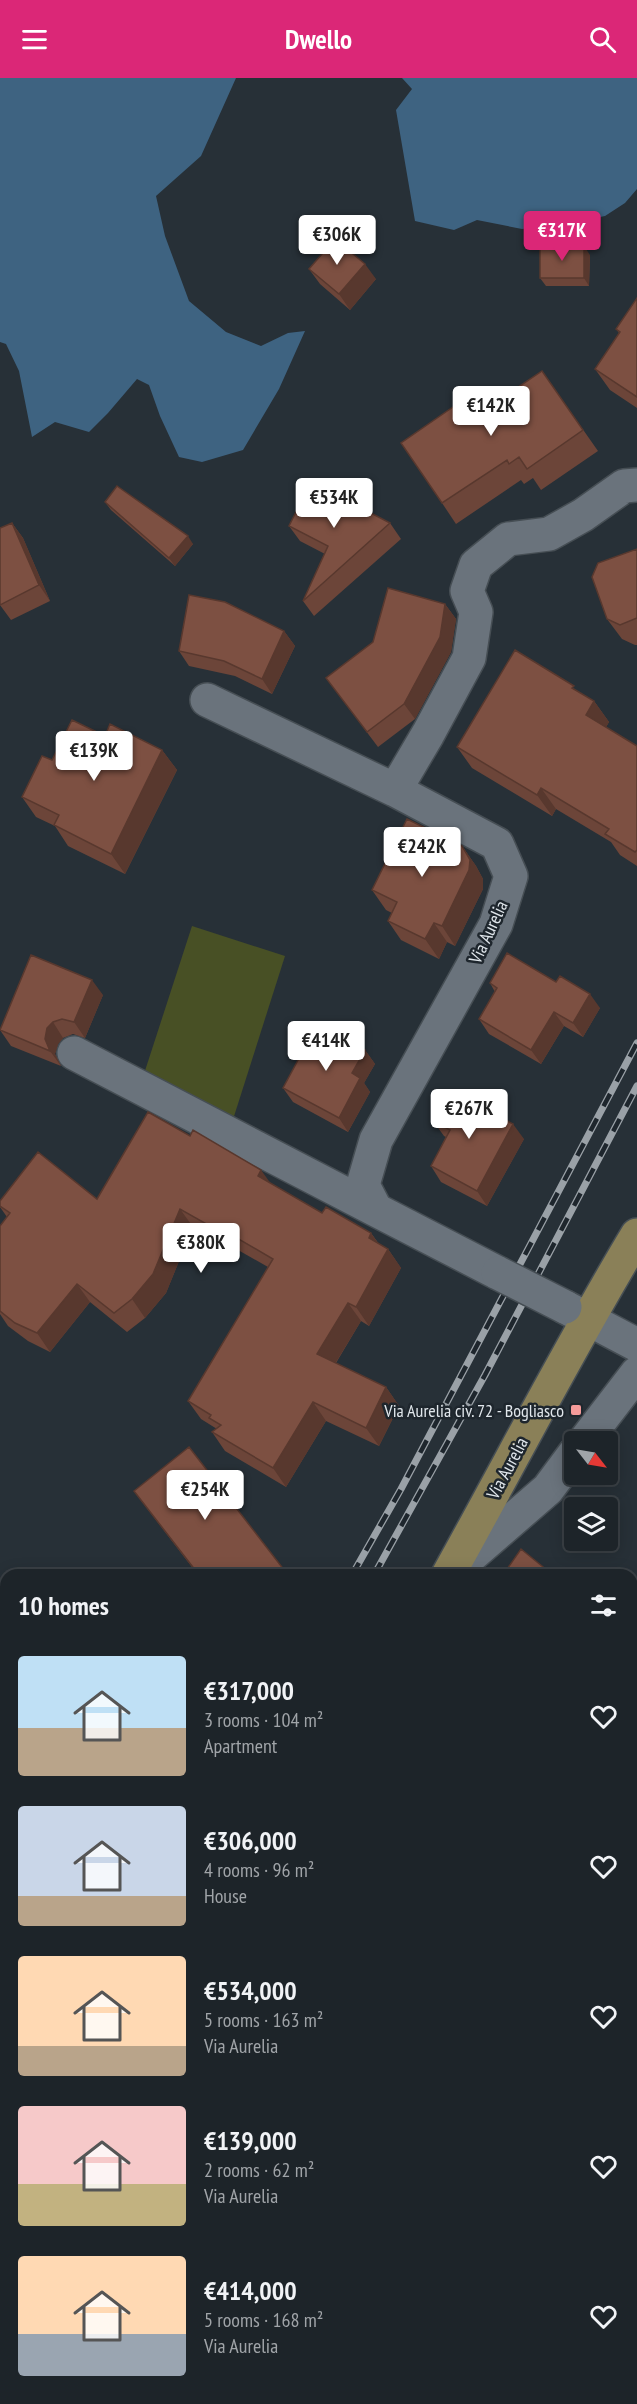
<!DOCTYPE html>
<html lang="en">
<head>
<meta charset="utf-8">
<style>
  :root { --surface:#1d2429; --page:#252c31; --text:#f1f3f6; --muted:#a0a4a8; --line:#3b4146; --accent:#db2777 }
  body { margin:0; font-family:"PT Sans Narrow",sans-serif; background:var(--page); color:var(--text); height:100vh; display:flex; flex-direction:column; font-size:22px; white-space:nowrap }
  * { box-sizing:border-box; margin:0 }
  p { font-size:20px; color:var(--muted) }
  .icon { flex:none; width:33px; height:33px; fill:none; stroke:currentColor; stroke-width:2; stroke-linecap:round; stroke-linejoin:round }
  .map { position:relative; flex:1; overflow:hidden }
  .drawer { position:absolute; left:0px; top:1491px; width:638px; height:836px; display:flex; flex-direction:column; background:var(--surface); border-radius:18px 18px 0 0; box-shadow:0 3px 15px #0003,0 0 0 2px var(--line) }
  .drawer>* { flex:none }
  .needle { width:39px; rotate:121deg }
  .tools { position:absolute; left:564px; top:1353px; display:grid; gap:12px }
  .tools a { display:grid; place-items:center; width:54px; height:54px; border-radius:6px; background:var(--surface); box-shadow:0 3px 15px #0003,0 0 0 2px var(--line); font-size:30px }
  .price { position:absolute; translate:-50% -51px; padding:0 14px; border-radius:6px; background:#fff; color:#222; font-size:20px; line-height:39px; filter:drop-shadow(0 2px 3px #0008) }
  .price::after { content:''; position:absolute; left:50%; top:36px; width:18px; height:14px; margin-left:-9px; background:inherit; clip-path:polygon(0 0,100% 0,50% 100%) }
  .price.on { background:var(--accent); color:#fff }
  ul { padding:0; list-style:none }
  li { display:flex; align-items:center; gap:18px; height:150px; padding:0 18px }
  li span { display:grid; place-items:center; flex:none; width:168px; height:120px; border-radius:6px; color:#555 }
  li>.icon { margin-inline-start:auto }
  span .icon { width:72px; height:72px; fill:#fffc; stroke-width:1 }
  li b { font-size:26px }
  h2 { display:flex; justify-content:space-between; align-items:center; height:72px; padding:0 18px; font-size:26px }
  header { display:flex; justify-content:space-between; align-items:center; height:78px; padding:0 18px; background:var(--accent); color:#fff; font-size:27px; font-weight:700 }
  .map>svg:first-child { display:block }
  .green { fill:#485025 }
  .water { fill:#3e6381 }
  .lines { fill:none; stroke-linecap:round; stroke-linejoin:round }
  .minor-casing { stroke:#464e54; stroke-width:36 }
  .major-casing { stroke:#464e54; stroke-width:36 }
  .minor { stroke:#6a737c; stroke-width:33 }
  .major { stroke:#8a8058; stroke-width:33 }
  .rail-casing { stroke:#9aa1a7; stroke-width:7 }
  .rail { stroke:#1e262d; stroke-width:4.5; stroke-dasharray:14; stroke-linecap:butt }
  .minor-bridge-casing { stroke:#464e54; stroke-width:36; stroke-linecap:butt }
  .minor-bridge { stroke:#6a737c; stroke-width:33 }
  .wall { fill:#6c4539 }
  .shaded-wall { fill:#58382e }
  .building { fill:#7d5042; stroke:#58382e; stroke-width:1.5 }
  .poi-dot { fill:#f59b9a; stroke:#1e262d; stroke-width:2 }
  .labels { text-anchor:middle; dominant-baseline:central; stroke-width:5; stroke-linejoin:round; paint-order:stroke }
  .street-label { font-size:18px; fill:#e1e7ec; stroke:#1e262d }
  .poi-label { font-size:18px; fill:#e1e7ec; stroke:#1e262d; text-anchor:end }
</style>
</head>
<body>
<header><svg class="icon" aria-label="menu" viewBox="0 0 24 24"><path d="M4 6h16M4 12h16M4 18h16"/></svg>Dwello<svg class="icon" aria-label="search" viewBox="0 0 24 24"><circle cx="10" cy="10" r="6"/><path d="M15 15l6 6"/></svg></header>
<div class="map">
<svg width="637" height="2326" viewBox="0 0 637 2326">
  <rect width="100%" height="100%" fill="#273037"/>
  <path class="green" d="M192,848l93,30 -56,176 -87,-52z"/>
  <path class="water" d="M0,0h236l-35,78 -45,40 9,40 24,65 37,31 35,14 27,-13 17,-2 -26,58 -36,61 -41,12 -23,-5 -19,-41 -11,-31 -12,-6 -29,34 -19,19 -34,-10 -23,15 -13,-66 -13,-27 -6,-2z
    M402,0h235v111l-12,14 -20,13 -39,8 -44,5 -45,-9 -23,10 -39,-9 -19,-111 16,-21z"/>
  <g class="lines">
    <defs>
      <path id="minor" d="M207,622l188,90 102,54 14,32 -15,48 -120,216 -13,45 13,25 122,63
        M395,712l33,-56 41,-76 7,-46 -9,-21 9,-26 32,-26 41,-5 34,-19 41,-29 13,-1
        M74,975l302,157
        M565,1229l72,38
        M584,1364l53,-69
        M450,1496l98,-85 26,-35
        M632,2091l5,-1
        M0,2151l6,5
        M174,2320l3,6"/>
      <path id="major" d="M448,1497c63,-113 122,-229 189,-340"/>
    </defs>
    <use href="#minor" class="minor-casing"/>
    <use href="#major" class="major-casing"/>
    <use href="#minor" class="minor"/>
    <use href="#major" class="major"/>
    <defs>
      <path id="rail" d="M352,1497l49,-86 236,-446
        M374,1497l111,-200 152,-289
        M0,1973l6,-7
        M0,2003l6,-6"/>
    </defs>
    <use href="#rail" class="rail-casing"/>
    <use href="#rail" class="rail"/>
    <defs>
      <path id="minor-bridge" d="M498,1195l67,34"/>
    </defs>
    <use href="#minor-bridge" class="minor-bridge-casing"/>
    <use href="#minor-bridge" class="minor-bridge"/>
  </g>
  <path class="wall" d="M590,177l-1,31h-43l-6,-8z
    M309,191l67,10 -26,31 -30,-26z
    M637,220v110l-27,-18 -15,-21 24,-36 -3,-4z
    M542,293l56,80 -57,39 -8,-12 -9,6 -3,-4 -65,44 -14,-21 35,-88z
    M105,424l88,42 -18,22 -64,-56z
    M12,445l11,15 27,63 -39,19 -11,-15z
    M390,445l11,16 -87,77 -11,-15 22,-47 -25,-13 -11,-15z
    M637,471v96h-2l-13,-6 -15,-20z
    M445,526l11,15 -5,33 -36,67 -37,28 -52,-69 47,-36z
    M284,553l11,15 -23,48 -37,-18 -46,-10 -10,-15z
    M578,614l16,9 15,21 -3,5 31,19v120l-17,-11 -9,-13 -55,-33 -4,7 -80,-48 -15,-21z
    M105,658l57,14 15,20 -52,104 -57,-28 -13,-20 -19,-9 -14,-20 30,-37z
    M462,768l14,20 7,13v10l-28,57 -8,-4 -8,17 -38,-19 -13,-19 4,-8 -6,-3 -14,-20z
    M490,905l110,25 -17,29 -19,-11 -23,38 -52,-30 -10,-15 16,-27z
    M103,917l-18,43 -12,-4 -10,4 -5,6 -3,10 6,12 -50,-20 -11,-16z
    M365,972l10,14 -11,19 6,9 -22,40 -55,-30 -10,-14z
    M433,1043l91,18 -37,67 -46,-24 -10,-16 15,-29 -2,-1z
    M271,1106l51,29 49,20 8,11 9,5 13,19 -32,58 -8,-5 -25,42 50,24 13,19 -20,40 -53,-25 -40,66 -61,-36 -13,-19 5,-3 -16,-10 -13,-18 80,-134 -30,-17 -1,3 -44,-26 -27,66 -21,25 -18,14 -37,-30 -40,50 -22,-11 -20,-15 -8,-12v-88l7,-9 -7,-10v-6l97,-2z
    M134,1413l154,84h-90l-49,-64z
    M6,1691v75l-6,2v-74z
    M637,1838v30l-5,-6v-18z
    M637,1977v72l-5,-4v-60z
    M0,2023l6,8v103l-3,-1h-3z
    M6,2152v101l-6,-6v-91z
    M637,2243v55l-5,-7v-46z"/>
  <path class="shaded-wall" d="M584,168l6,9 -1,31 -5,-8z
    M365,186l11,15 -26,31 -11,-16z
    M12,445l11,15 27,63 -11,-16z
    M188,458l5,8 -18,22 -6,-8z
    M445,526l11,15 -5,33 -36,67 -11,-15z
    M284,553l11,15 -23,48 -10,-15z
    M594,623l15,21 -8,14 -15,-21z
    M162,672l15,20 -52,104 -14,-20z
    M541,710l15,21 -4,7 -15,-21z
    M462,768l14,20 7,13v10l-28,57 -13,-20z
    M434,845l13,19 -8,17 -14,-20z
    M92,902l11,15 -18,43 -11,-16z
    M590,916l10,14 -17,29 -10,-14z
    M554,934l10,14 -23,38 -10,-14z
    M53,944l10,16 -5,6 -3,10 6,12 -11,-15 -5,-12 2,-11z
    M365,972l10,14 -11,19 6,9 -22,40 -9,-14 13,-45z
    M513,1046l11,15 -37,67 -10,-15z
    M261,1092l13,18 -16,-12z
    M180,1131l13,18 -27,66 -21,25 -13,-19z
    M225,1153l13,19 -1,3 -13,-19z
    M371,1155l13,19 -15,-14z
    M388,1171l13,19 -32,58 -13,-19z
    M77,1206l13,18 -40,50 -13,-19z
    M348,1225l13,18 -31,51 -13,-18z
    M386,1309l13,19 -20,40 -13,-18z
    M313,1324l13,19 -40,66 -13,-19z
    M6,1860v31l-6,7v-32z
    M1,2230l5,8v14l-6,-9z
    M299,2320h7l2,6h-7z
    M558,2320h6l2,6h-6z"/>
  <path class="building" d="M335,161l30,25 -26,30 -30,-25z
    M540,168h44v32h-44z
    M637,220v99l-42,-28 25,-37 -4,-3z
    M542,293l41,59 -56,39 -8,-12 -10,7 -2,-4 -65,43 -41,-60 65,-45 11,17z
    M311,404l79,41 -87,78 25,-55 -39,-20z
    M117,408l71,50 -19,22 -64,-56z
    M12,445l27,62 -39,20v-77z
    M637,471v69l-17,7 -13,-6 -15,-42 6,-14z
    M388,510l57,16 -5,33 -36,67 -37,28 -41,-54 47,-36z
    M189,517l36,7 59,29 -22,48 -38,-18 -45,-10z
    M515,572l59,36 -2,2 22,13 -8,14 51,31v104l-2,2 -30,-18 4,-5 -68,-41 -4,7 -80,-48z
    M72,642l33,16 5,-12 52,26 -51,104 -57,-29 5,-10 -37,-18 20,-41 10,4z
    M407,741l55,27 8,14 -1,10 -27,56 -8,-3 -9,16 -37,-18 9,-19 -25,-12z
    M507,875l49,29 4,-6 30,18 -17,29 -19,-11 -23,38 -52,-31 18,-31 -7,-5z
    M31,877l61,25 -18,42 -12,-3 -9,3 -6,6 -2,11 5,12 -50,-21z
    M317,947l48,25 -13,23 8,5 -21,40 -56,-30z
    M450,1012l63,34 -36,67 -46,-25 19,-36 -17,-9z
    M148,1034l42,24 3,-6 68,40 -3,6 64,37 4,-6 45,26 -2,5 19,11 -32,58 -8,-4 -31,51 69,33 -20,41 -53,-26 -40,66 -61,-36 9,-7 -12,-7 2,-3 -23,-14 85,-142 -48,-28 -1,3 -44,-25 -27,65 -21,25 -18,14 -37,-29 -40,49 -22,-10 -15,-12v-85l10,-13 -10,-7v-5l38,-49 59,47z
    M189,1369l99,128h-89l-65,-84z
    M521,1471l32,26h-50z
    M6,1635v13l-4,-11z
    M6,1691v63l-3,-3 -3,-1v-56z
    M6,1780v80l-6,6v-82z
    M637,1838v26l-5,-6v-14z
    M637,1977v65l-5,-4v-53z
    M0,2024l6,10v90l-6,-3z
    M6,2152v85l-5,-7 -1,1v-75z
    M637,2243v41l-5,1v-40z
    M59,2320h92l4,4 6,2h-99z
    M178,2320h121l2,6h-133l5,-1z
    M388,2320h63l9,6h-92z
    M479,2320h79l2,6h-90l8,-4z"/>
  <rect class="poi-dot" x="570" y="1326" width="12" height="12" rx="3"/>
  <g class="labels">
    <g class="street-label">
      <text transform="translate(488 854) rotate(-65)">Via Aurelia</text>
      <text transform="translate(507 1390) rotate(-62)">Via Aurelia</text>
    </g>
    <g class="poi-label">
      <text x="564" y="1332">Via Aurelia civ. 72 - Bogliasco</text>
    </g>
  </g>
</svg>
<div class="tools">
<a><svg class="needle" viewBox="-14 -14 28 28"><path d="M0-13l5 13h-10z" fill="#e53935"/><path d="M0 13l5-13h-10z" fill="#a0a4a8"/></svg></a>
<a><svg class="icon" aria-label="layers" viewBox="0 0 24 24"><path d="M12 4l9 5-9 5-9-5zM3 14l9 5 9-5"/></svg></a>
</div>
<b class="price on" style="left:562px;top:184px">€317K</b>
<b class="price" style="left:337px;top:188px">€306K</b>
<b class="price" style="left:491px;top:359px">€142K</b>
<b class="price" style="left:334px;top:451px">€534K</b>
<b class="price" style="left:94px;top:704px">€139K</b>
<b class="price" style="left:422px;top:800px">€242K</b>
<b class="price" style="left:326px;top:994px">€414K</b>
<b class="price" style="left:469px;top:1062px">€267K</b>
<b class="price" style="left:201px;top:1196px">€380K</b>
<b class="price" style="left:205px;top:1443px">€254K</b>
<section class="drawer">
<h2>10 homes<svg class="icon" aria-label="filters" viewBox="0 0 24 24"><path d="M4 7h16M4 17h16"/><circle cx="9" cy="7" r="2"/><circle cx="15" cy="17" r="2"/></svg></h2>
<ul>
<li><span style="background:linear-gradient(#bfe0f5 60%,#b9a48a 0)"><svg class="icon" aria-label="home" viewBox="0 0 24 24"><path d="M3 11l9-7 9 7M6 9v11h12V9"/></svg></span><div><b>€317,000</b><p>3 rooms · 104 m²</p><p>Apartment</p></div><svg class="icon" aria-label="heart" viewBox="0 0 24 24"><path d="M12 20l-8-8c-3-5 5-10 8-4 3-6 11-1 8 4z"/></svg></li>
<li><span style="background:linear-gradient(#c9d6e8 75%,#b9a48a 0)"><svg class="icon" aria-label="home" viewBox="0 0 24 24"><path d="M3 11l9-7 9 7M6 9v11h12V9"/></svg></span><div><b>€306,000</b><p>4 rooms · 96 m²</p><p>House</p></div><svg class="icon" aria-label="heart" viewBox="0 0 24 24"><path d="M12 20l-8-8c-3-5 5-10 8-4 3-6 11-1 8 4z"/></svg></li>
<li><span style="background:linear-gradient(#ffd9b3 75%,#b9a48a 0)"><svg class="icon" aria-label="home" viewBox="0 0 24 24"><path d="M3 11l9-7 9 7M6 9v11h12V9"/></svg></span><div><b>€534,000</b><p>5 rooms · 163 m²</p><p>Via Aurelia</p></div><svg class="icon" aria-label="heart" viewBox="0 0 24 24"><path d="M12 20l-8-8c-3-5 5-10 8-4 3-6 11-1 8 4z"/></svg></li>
<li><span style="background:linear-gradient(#f6c9c9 65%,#c2b280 0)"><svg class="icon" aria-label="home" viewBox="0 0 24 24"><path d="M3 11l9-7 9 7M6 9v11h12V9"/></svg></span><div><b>€139,000</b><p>2 rooms · 62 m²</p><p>Via Aurelia</p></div><svg class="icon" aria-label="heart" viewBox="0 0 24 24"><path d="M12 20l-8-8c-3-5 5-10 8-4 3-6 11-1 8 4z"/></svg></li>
<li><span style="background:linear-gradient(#ffd9b3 65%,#9aa5b1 0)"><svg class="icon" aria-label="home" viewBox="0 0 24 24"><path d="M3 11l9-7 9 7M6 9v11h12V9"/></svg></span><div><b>€414,000</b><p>5 rooms · 168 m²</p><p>Via Aurelia</p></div><svg class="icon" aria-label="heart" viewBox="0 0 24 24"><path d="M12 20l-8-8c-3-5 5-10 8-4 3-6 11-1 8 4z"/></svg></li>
</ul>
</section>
</div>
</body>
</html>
